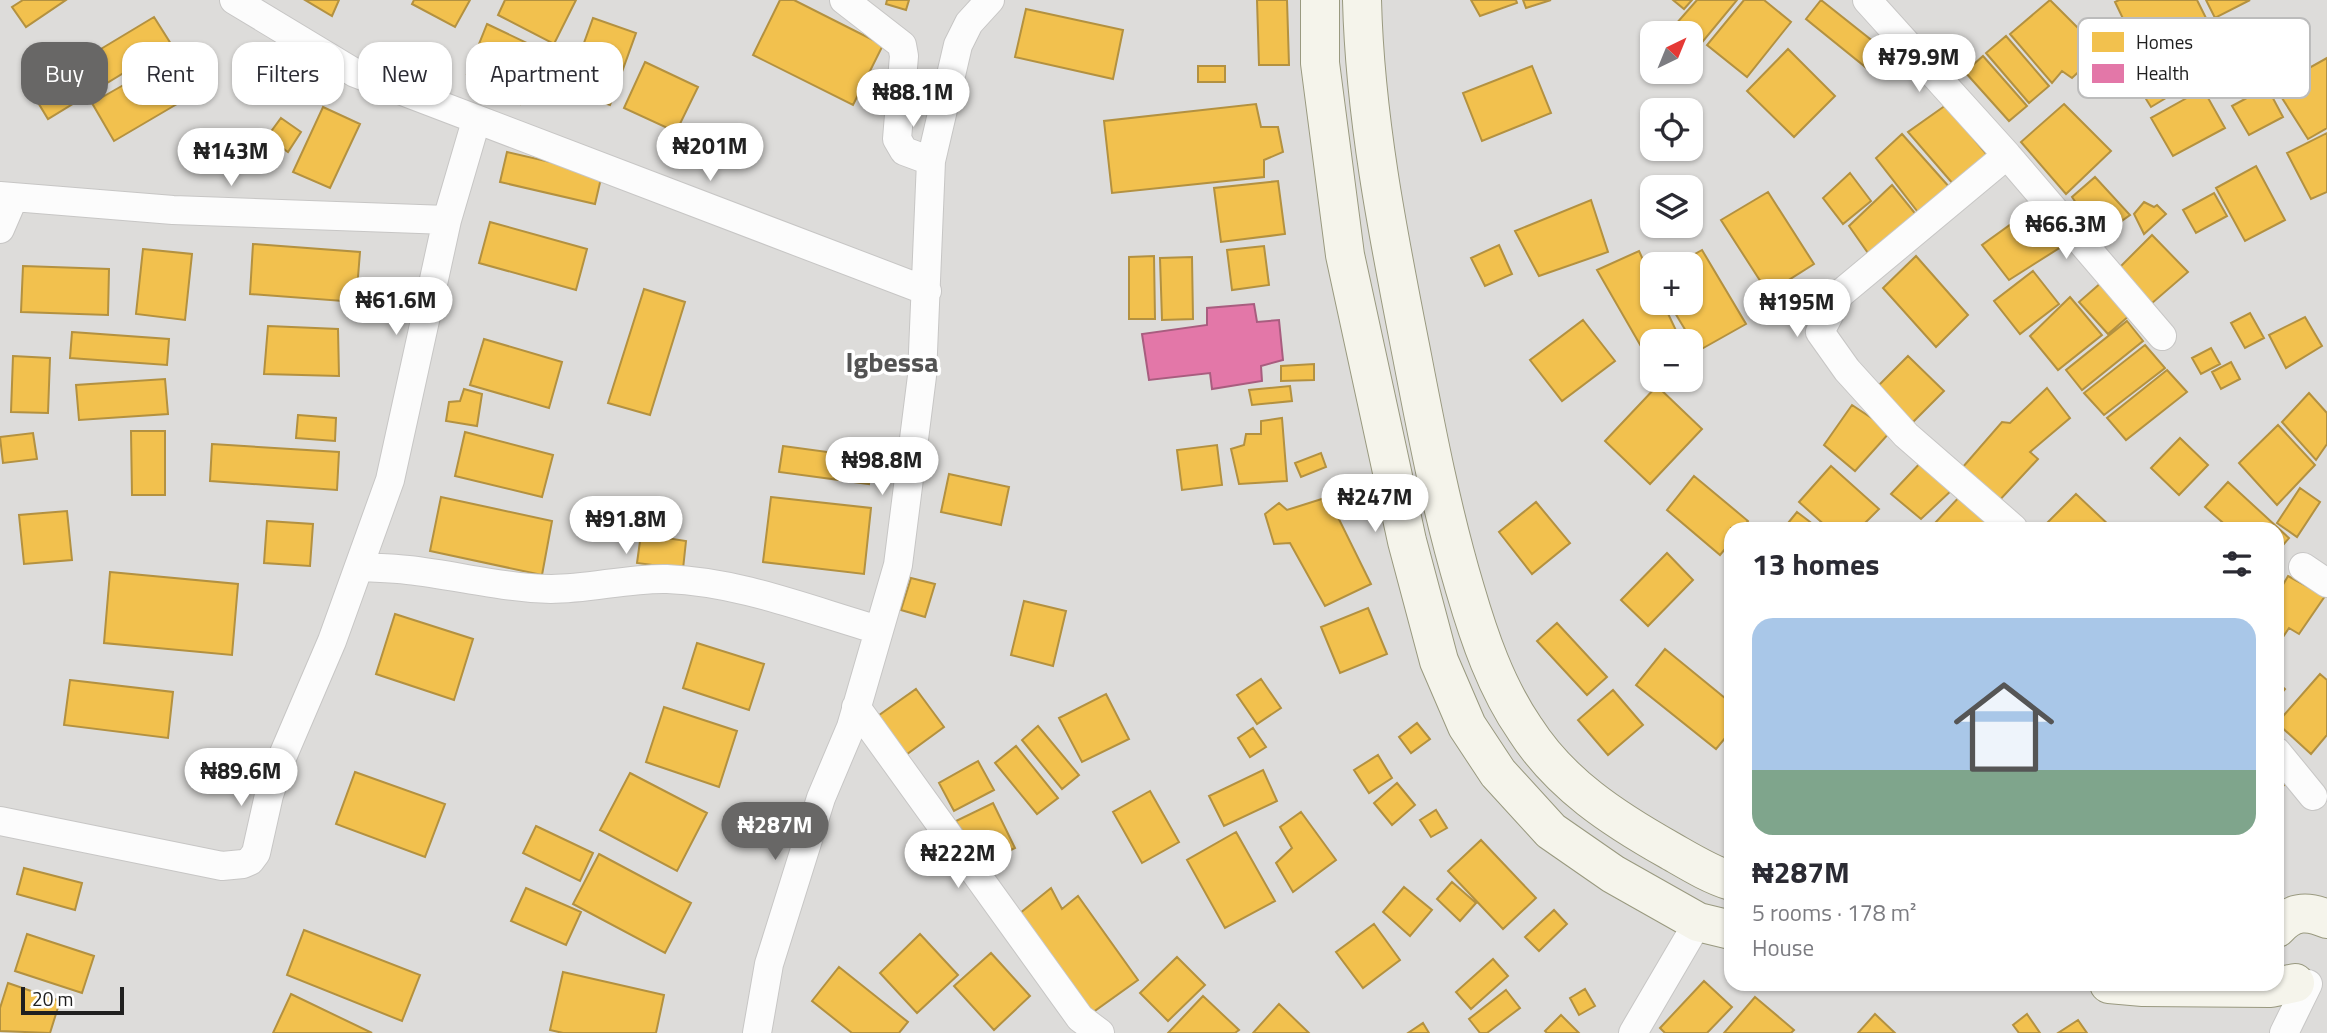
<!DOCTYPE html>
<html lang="en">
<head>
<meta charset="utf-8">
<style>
  :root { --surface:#fff; --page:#f2f2f3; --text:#2b2b33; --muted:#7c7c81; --accent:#686766 }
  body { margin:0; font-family:"Titillium Web",sans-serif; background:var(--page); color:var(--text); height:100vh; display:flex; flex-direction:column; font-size:26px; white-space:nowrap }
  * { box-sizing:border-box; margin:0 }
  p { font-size:23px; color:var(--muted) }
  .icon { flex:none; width:38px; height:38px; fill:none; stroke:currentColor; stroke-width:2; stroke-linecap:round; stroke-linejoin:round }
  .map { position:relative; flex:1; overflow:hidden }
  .details { position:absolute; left:1724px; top:522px; width:560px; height:469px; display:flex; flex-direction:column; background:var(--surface); border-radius:21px; box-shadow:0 2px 5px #0004 }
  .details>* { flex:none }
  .hud { position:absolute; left:21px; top:42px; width:665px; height:63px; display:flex; gap:14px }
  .needle { width:46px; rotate:43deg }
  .tools { position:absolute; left:1640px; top:21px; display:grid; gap:14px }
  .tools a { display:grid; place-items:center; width:63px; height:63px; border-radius:14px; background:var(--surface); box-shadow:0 2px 5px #0004; font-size:35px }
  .scale { position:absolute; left:21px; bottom:18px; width:103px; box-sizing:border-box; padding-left:7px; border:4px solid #202020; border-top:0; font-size:19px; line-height:24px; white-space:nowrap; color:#202020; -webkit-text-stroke:5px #fff; paint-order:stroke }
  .price { position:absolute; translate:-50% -60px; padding:0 16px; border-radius:24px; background:#fff; color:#222; font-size:23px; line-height:46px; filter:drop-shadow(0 2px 4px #0008) }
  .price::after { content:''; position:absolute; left:50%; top:42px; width:21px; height:16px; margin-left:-10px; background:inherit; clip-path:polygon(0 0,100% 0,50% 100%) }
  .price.current { background:var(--accent); color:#fff }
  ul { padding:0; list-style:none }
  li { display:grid; align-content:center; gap:14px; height:371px; padding:0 28px }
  li span { display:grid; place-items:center; height:217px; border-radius:21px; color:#555 }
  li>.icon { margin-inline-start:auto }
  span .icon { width:126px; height:126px; fill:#fffc; stroke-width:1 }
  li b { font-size:30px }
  h2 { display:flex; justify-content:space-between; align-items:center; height:84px; padding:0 28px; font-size:30px }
  .chip { padding:0 24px; border-radius:21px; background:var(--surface); box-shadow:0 2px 5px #0004; font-size:24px; line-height:63px }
  .chip.current { background:var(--accent); color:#fff }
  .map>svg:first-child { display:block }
  .residential { fill:#dddcda; fill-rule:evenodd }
  .homes { fill:#f2c14e; stroke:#b39140; stroke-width:2 }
  .health { fill:#e377a8; stroke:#a85d7f; stroke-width:2 }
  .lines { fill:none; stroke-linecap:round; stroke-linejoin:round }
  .street-casing { stroke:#c7c6c5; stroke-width:30 }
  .secondary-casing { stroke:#99997f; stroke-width:40 }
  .street { stroke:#fcfcfc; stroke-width:28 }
  .secondary { stroke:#f5f4eb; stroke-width:38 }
  .labels { text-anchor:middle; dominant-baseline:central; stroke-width:7; stroke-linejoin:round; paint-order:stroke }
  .quarter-label { font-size:28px; font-weight:bold; fill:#535353; stroke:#fff }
  .key { fill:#fff; stroke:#bcbcbc; stroke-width:2 }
  .key-label { font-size:19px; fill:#202020 }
</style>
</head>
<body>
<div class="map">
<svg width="2327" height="1033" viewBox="0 0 2327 1033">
  <rect width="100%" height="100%" fill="#eeece9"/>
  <path class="residential" d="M0,0h2327v1033h-2327zM1652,33h38v39h-38zM1652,110h38v39h-38zM1652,187h38v39h-38zM1652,264h38v39h-38zM1652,341h38v39h-38zM1731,528h546v456h-546z"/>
  <path class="homes" d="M23,0h43l-40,27 -14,-20z
    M305,0h34l-7,16z
    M414,0h56l-15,27 -43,-23z
    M505,0h71l-22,44 -56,-29z
    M780,0h14l89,45 -30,60 -100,-50z
    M887,0h22l-3,10 -20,-6z
    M1257,0h30l2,65h-30z
    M1471,0h45l1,3 -37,13z
    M1523,0h28l-25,8z
    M1673,0h19l-8,9z
    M1697,0h40l-47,57v-24h-22z
    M1744,0h20l27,22 -44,55 -40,-32z
    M1821,0l68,54 -15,20 -68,-55z
    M2050,0l51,51 -29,27 -10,-7 -10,12 -42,-49z
    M2119,0h78l9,18 -67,34 -24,-50z
    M2206,0h44l-35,18z
    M1026,9l97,21 -10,49 -98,-22z
    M154,17l17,27 -123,75 -17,-28z
    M593,18l43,15 -26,72 -43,-15z
    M487,24l42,20 -10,25 15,6 -14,29 -24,-6 2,-12 -31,-12z
    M2006,36l43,50 -20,17 -43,-50z
    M1788,49l47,47 -41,41 -47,-46z
    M2168,54l18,32 -35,21 -20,-32z
    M1983,56l44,50 -18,15 -44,-49z
    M2327,58v70l-19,11 -33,-52z
    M645,62l53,25 -22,45 -52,-24z
    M1198,66h27v16h-27z
    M1532,66l19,47 -69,28 -19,-48z
    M155,67l22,37 -63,37 -22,-38z
    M1660,72h19l-8,10z
    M2267,87l16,30 -34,18 -17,-29z
    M2203,89l22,39 -52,28 -22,-38z
    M1256,104l5,23h17l5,25 -19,8v17l-152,16 -8,-72z
    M2064,104l47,47 -45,43 -45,-52z
    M1946,105l42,51 -34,29 -46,-53z
    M323,107l37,17 -30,64 -37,-16z
    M281,118l20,14 -13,20 -21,-15z
    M2327,133v59l-16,7 -24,-46z
    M1902,134l49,55 -30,27 -45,-58z
    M507,152l95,22 -7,30 -95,-22z
    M2256,166l29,54 -40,21 -29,-53z
    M1850,173l21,28 -28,23 -20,-26z
    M2095,177l35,38 -31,22 -27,-40z
    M1278,181l7,53 -64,8 -7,-54z
    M1892,185l26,32 -50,36 -19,-27z
    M1768,192l46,72 -46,29 -47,-73z
    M2214,193l13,23 -31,17 -13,-23z
    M1591,200l17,52 -69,24 -24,-45z
    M2144,202l10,5 3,-2 9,9 -22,20 -10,-20z
    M2032,209l29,38 -52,33 -27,-35z
    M490,222l97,27 -11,41 -97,-27z
    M2152,235l36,37 -37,32 -34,-34z
    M253,244l107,8 -4,50 -106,-8z
    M1499,245l13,29 -27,12 -14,-28z
    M1264,246l5,39 -37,5 -5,-40z
    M143,249l49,5 -7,66 -49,-6z
    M1702,250l44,74 -48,27 -29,-48h21v-39h-13z
    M1639,251l13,28v24h11l18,38h-29v20l-2,1 -53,-92z
    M1154,256l1,63h-26v-62z
    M1916,256l52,59 -32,32 -53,-59z
    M1192,257l1,62 -31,1 -2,-62z
    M23,266l86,3 -1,46 -87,-3z
    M2033,271l26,33 -39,30 -26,-33z
    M2102,282l28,33 -22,19 -29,-32z
    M644,289l41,13 -35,113 -42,-12z
    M2070,297l32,38 -44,35 -28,-34z
    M2250,313l14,25 -19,10 -14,-25z
    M2305,317l17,29 -36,22 -17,-33z
    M1583,320l32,41 -53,40 -32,-41z
    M2127,321l16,20 -61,49 -16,-20z
    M268,326l70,3 1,47 -75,-2z
    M72,332l97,7 -2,26 -97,-7z
    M484,339l78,23 -13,46 -79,-23z
    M2145,345l20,23 -61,47 -20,-22z
    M2211,348l9,16 -19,10 -9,-16z
    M13,356l37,2 -2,55 -37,-1z
    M1908,356l36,35 -34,34 -36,-35z
    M2231,362l9,17 -19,10 -9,-17z
    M1314,364v16l-33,1v-15z
    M2167,370l20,22 -61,48 -19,-22z
    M165,379l3,35 -89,6 -3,-35z
    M1290,386l2,15 -40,4 -3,-15z
    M1657,386l45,43 -52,55 -45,-43z
    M2047,388l23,30 -40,34 8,7 -42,45 -34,-36 40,-46 8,1z
    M464,389l18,5 -5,32 -31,-5 3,-19 11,-1z
    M2309,393l18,20v31l-11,16 -34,-38z
    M1852,405l39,26 -36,40 -31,-26z
    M298,415l38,3 -1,23 -39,-3z
    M1282,418l5,63 -48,3 -8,-35 13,-4 2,-11h15v-13z
    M2278,425l37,40 -38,40 -38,-42z
    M131,431h34v64h-33z
    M465,432l88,23 -11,42 -87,-21z
    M33,433l4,26 -34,4 -3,-26z
    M2180,438l28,27 -29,30 -28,-27z
    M212,444l127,8 -2,38 -127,-9z
    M1217,445l5,40 -40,5 -5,-40z
    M783,446l89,12 -3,26 -90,-12z
    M1321,453l5,14 -25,10 -6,-14z
    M1924,459l29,30 -32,30 -30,-25z
    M1831,466l48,43 -19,19h-32l-29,-26z
    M949,474l60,13 -8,38 -60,-13z
    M1694,476l54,45 -6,7h-11v14l-11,13 -53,-45z
    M2228,482l61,56 -12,14v-24h-48l-24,-21z
    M2300,488l20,14 -23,35 -20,-14z
    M1962,494l32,34h-54l-5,-5z
    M2076,494l36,34h-70z
    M441,497l111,24 -10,54 -112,-24z
    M771,497l100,11 -7,66 -101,-12z
    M1328,497l43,87 -46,22 -35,-63 -16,1 -9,-30 14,-11 8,7z
    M1536,502l34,41 -38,31 -33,-42z
    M67,511l5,49 -48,4 -5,-49z
    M1797,512l21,16h-34z
    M267,521l46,3 -3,42 -46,-3z
    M641,534l45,7 -3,28 -46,-6z
    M1667,553l26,27 -45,46 -27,-26z
    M110,572l128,12 -6,71 -128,-12z
    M2288,576l37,20 -26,38 -10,-6 -8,12 -4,-3v-42z
    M911,578l24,6 -10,33 -24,-7z
    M1024,601l42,10 -13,55 -42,-11z
    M1368,608l19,46 -47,19 -19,-46z
    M395,614l78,25 -19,61 -78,-26z
    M1557,623l50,54 -20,18 -50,-54z
    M697,643l67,21 -15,46 -66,-22z
    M1665,649l66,54v28l-15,18 -80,-64z
    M2320,674l7,6v55l-16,19 -34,-31z
    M1261,679l20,29 -24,16 -20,-29z
    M70,680l103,12 -5,46 -104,-13z
    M2277,682l8,7 -8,9z
    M916,689l28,38 -41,30 -28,-39z
    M1613,690l30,35 -35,30 -30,-35z
    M1106,694l23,45 -47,23 -23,-44z
    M664,707l73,24 -18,56 -73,-25z
    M1417,723l13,16 -19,14 -12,-16z
    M1038,726l41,49 -17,14 -40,-49z
    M1253,728l13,19 -16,10 -12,-19z
    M1016,746l42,52 -21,16 -42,-51z
    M1378,755l14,23 -23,15 -15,-23z
    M978,761l16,29 -40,21 -15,-28z
    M2277,764l14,14 -14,14z
    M1263,770l14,31 -53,25 -15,-30z
    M355,772l90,32 -20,53 -89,-33z
    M630,773l77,40 -30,58 -77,-41z
    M1397,783l18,22 -23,20 -18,-22z
    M1150,791l29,51 -37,21 -29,-51z
    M993,803l22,45 -37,18 -22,-45z
    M1436,810l11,18 -16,9 -11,-17z
    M1301,812l35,48 -43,32 -17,-29 16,-15 -12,-21z
    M536,826l57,27 -13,28 -57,-28z
    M1236,832l39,69 -50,27 -38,-68z
    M1481,840l55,58 -33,31 -55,-58z
    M599,854l92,49 -26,50 -92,-49z
    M24,868l58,15 -7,27 -58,-16z
    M1452,882l24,21 -16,18 -23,-22z
    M1404,887l28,23 -22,26 -27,-24z
    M526,888l55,24 -15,33 -55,-24z
    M1051,888l11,21 16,-13 60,84 -49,35 -70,-101z
    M1554,910l13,14 -28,27 -14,-14z
    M1374,924l26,36 -37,28 -27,-36z
    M304,930l116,45 -18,46 -115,-46z
    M27,934l67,22 -12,37 -67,-22z
    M920,934l38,41 -41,38 -37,-40z
    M991,953l39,43 -36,34 -40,-44z
    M1177,957l28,28 -37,36 -28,-28z
    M1493,959l15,17 -37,33 -15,-17z
    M839,967l69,55 -9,11h-47l-40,-32z
    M563,972l101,23 -8,38h-93l-13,-3z
    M1704,981l28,26 -25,26h-42l-5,-5z
    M8,983l52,18 -10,32 -50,-2v-23z
    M1585,989l10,17 -16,9 -9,-17z
    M1506,990l14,18 -33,25h-7l-11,-14z
    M291,994l81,39h-99z
    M1203,996l36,34 -4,3h-67z
    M1755,997l39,33 -3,3h-67z
    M1279,1004l30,29h-56z
    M1875,1014l20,19h-37z
    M2027,1014l13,19h-21l-6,-8z
    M1561,1015l18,18h-32l-2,-2z
    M2078,1020l9,13h-29z
    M1423,1023l6,10h-21z"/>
  <path class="health" d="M1254,304l3,18 22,-2 4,40 -22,6 1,15 -50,8 -2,-16 -61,7 -7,-46 65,-9v-17z"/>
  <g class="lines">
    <defs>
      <path id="street" d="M234,0l121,73 572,218
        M844,0l58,45 2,11 -7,83 7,12 27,10
        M1867,0l140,155 155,181
        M2007,155l-167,139 -20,38 27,38 59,65 107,93
        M0,196l173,14 274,10
        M0,229l13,-30
        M360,567c16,1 32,1 48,3 47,5 95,18 143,19 39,0 77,-11 116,-10 74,3 142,31 212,51
        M2303,567l24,16
        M856,707l224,311 20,15
        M2277,752l36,44
        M0,821l222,45 21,-2 7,-3 6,-8 13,-58 12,-35 51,-119 58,-161 57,-260 29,-99
        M757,1033l12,-69 52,-166 30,-71 47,-162 24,-189 9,-215 27,-116 11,-22 21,-23
        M1633,1033l65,-111
        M2284,1033l24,-49"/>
      <path id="secondary" d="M1320,0v63l25,192 62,286 32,120 28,65 31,47 53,58 62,43 85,48 33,8
        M1362,0c3,120 27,239 50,356 15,78 30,156 53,233 14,48 31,98 60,140 35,55 89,90 144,121 21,12 40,24 62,31
        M2277,928c15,-17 30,-18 50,-9
        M2109,984l34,3 128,1 24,-5"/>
    </defs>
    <use href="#street" class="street-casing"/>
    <use href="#secondary" class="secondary-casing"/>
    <use href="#street" class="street"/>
    <use href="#secondary" class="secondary"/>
  </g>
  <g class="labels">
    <g class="quarter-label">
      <text x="892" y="361">Igbessa</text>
    </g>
  </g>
  <rect x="2078" y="18" width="232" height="80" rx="10" class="key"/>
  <rect x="2092" y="32" width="32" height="20" fill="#f2c14e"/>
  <rect x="2092" y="64" width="32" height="19" fill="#e377a8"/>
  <g class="key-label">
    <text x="2136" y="49">Homes</text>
    <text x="2136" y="80">Health</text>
  </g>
</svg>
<div class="tools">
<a><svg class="needle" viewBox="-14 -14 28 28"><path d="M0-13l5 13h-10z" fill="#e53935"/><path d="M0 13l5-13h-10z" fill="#7c7c81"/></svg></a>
<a><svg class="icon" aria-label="locate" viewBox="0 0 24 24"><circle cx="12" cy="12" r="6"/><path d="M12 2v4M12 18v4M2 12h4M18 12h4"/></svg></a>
<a><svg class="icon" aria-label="layers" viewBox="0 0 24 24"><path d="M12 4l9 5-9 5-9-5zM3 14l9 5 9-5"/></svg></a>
<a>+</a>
<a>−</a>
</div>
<div class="scale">20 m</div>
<b class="price" style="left:1919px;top:94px">₦79.9M</b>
<b class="price" style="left:913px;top:129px">₦88.1M</b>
<b class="price" style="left:710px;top:183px">₦201M</b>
<b class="price" style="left:231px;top:188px">₦143M</b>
<b class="price" style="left:2066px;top:261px">₦66.3M</b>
<b class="price" style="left:396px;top:337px">₦61.6M</b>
<b class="price" style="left:1797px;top:339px">₦195M</b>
<b class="price" style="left:882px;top:497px">₦98.8M</b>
<b class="price" style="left:1375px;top:534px">₦247M</b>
<b class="price" style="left:626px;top:556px">₦91.8M</b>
<b class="price" style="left:241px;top:808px">₦89.6M</b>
<b class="price current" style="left:775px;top:862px">₦287M</b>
<b class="price" style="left:958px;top:890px">₦222M</b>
<div class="hud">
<a class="chip current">Buy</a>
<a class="chip">Rent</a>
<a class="chip">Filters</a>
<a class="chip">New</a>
<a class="chip">Apartment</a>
</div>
<section class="details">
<h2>13 homes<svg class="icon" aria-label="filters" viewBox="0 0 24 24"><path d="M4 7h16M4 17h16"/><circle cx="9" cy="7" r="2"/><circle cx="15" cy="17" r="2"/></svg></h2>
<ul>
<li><span style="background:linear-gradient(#a9c7e8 70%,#7fa58c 0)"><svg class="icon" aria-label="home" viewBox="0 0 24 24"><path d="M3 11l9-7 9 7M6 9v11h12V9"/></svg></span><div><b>₦287M</b><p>5 rooms · 178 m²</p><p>House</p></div></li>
</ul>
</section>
</div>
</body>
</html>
